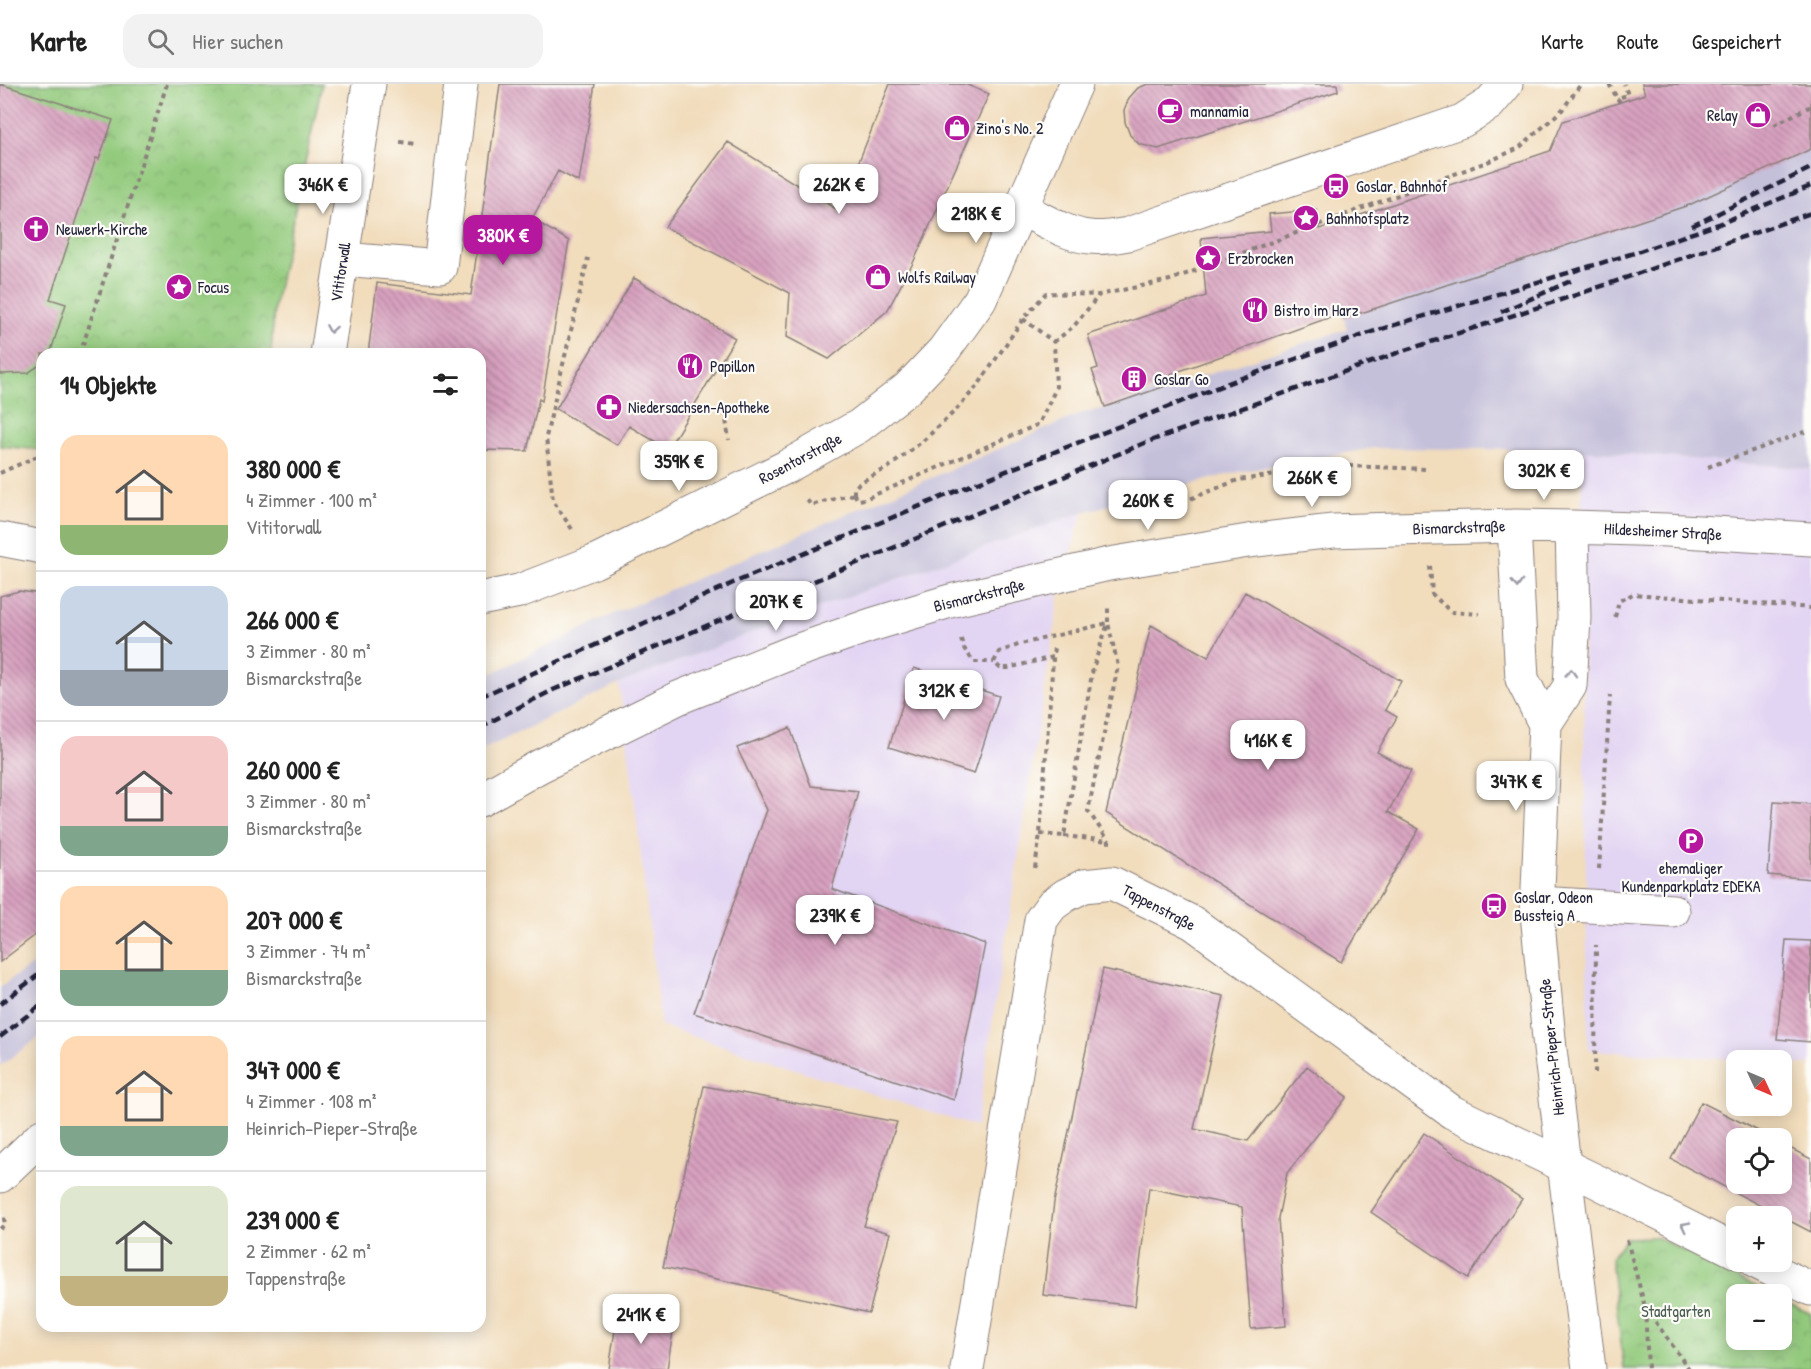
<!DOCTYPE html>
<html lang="de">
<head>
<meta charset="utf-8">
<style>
  :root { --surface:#fff; --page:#f2f2f2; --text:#222; --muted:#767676; --line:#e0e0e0; --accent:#b5179e }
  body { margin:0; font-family:"Patrick Hand",sans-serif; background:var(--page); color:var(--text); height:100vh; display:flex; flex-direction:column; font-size:22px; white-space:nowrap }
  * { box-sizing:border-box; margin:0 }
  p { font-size:20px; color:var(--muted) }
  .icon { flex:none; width:33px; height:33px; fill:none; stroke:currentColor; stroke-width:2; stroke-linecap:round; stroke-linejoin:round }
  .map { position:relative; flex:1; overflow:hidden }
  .side { position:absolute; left:36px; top:264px; width:450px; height:984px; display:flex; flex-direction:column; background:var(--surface); border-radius:18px; box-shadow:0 3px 15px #0003 }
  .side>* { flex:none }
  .needle { width:39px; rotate:134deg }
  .buttons { position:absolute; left:1726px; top:966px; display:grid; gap:12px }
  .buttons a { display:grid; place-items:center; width:66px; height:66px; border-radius:12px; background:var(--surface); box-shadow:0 3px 15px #0003; font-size:30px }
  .price { position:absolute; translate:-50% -51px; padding:0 14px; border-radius:12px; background:#fff; color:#222; font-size:20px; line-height:39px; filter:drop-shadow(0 2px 3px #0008) }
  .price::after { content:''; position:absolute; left:50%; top:36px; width:18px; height:14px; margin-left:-9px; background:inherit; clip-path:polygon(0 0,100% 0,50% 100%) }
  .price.selected { background:var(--accent); color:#fff }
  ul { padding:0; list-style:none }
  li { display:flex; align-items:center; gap:18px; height:150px; padding:0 24px }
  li+li { border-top:2px solid var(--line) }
  li span { display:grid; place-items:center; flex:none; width:168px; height:120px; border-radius:18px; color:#555 }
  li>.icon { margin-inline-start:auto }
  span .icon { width:72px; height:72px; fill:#fffc; stroke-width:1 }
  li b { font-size:26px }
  h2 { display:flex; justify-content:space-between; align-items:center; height:72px; padding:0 24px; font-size:26px }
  header { display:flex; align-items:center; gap:36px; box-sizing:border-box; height:84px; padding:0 30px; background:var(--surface); border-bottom:2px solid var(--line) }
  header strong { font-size:28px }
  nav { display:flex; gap:33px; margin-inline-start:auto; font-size:21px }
  .search { width:420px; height:54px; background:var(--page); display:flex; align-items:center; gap:15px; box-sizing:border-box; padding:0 21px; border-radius:18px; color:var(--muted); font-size:22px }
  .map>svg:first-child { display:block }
  .built { fill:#e2d4f3 }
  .railway { fill:#c5c0da }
  .park { fill:url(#park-crowns); stroke:#5a765c; stroke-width:1.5 }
  .building { fill:url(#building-back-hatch) }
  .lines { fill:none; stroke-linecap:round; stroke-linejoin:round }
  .minor-casing { stroke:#8a7f7b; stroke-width:35 }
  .path { stroke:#8a7f7b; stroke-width:4; stroke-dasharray:4.5 4.5; stroke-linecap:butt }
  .minor { stroke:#fff; stroke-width:33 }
  .rail { stroke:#22223b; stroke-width:4.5; stroke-dasharray:9 4.5; stroke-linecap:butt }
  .oneway { stroke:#9c9ca7 }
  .labels { text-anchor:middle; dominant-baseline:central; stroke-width:4.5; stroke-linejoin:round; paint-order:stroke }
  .poi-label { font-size:16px; fill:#22223b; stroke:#fdfcf7; text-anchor:start }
  .street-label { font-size:16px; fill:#22223b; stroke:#fdfcf7 }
  .park-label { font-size:16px; fill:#4a5d52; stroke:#fdfcf7 }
</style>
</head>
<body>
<header>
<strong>Karte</strong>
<div class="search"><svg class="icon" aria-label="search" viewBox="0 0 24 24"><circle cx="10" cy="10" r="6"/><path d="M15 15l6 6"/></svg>Hier suchen</div>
<nav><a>Karte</a><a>Route</a><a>Gespeichert</a></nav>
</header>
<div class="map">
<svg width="1811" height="1285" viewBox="0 0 1811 1285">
  <defs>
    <pattern id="park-crowns" width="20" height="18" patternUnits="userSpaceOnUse" patternTransform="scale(1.5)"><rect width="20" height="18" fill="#93ca7d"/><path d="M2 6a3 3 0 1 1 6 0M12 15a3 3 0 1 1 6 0" fill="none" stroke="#7ead6d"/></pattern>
    <pattern id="building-back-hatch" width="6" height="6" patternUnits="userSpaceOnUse" patternTransform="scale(1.5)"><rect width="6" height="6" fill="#d8a1bf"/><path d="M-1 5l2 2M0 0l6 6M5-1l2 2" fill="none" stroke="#af839c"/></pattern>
  </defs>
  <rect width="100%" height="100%" fill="#fdfcf7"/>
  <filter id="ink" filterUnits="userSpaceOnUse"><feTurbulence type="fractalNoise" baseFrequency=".0167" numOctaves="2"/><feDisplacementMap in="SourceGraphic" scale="12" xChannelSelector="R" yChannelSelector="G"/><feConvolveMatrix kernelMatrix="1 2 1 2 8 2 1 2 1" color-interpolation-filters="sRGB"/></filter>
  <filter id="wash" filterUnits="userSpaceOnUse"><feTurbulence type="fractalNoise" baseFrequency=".008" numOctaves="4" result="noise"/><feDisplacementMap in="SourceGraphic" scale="24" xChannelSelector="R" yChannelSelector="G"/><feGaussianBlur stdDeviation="1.35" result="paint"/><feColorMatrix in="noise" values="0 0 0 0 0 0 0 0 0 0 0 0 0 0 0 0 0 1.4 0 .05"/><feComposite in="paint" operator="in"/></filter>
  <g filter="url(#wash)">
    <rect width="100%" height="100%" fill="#f1dcbb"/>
    <path class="built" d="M1581,366l230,19v596l-29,-2v-3h-40l-154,-10z
      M1083,428l-22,71 -85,544 -315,-101 -33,-279 -9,-63 181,-70z"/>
    <path class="railway" d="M1811,0v385l-230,-19 -207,-2 -136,24 -155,40 -283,102 -181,70 -139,67v-72l133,-65 470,-201 22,-5 242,-79 -32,-99 235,-79 13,-30 82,-27z
      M42,874v77l-42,31v-79z"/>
    <path class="park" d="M0,0h322l-48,223 -3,47h-229v96l-42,-4z
      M1656,1153l115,57h-34v46h45v-40l29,14v55h-187l-13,-111 15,-20z"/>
    <g id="blocks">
      <path class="building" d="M0,0l113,36 -14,39 -3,-1 -46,141 16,5 -16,50h-8v9l-14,10 -28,1z
        M500,0h95l-16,98 -21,-11 -26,48 37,22 -27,160 -3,-2 -12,52 -47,-1v-96h-112l9,-71 94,12z
        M890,0h75l24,10 -76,169 -26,48 -58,48 -42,-22 3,-44 -125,-66 63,-85 111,69z
        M1148,0h189l1,7 -180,58 -19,-5 -9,-9 -5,-13 -1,-12 5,-12 9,-10z
        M1642,0h169v65l-122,56 -346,114 -1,-6 -171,61 3,9 -69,24 -13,-37 6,-2 -10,-33 118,-39 -5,-58 70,-7 -2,-17 48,-4 2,19 231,-78 13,-30 82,-27z
        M634,194l101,60 -67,111 -39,-23 -12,19 -61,-36z
        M19,507l23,3v336l-42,32v-366z
        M1245,508l156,89 -16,29 12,7 -20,35 34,19 -23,41 31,17 -78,133 -235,-149 45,-188 57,32z
        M914,584l85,28 -25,78 -85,-27z
        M790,644l21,58 47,5 -26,98 153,55 -31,156 -260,-87 73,-203 -30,-62z
        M1774,717l37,3v75l-43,-4z
        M1786,856l25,1v101l-34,-3z
        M1103,885l121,27 -30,133 54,12 59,-75 40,31 -60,76 -9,45 8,108 -35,3 -9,-122 -93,-19 -14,118 -92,-11 11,-93z
        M704,1002l193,36 -33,104 26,7 -21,80 -206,-46z
        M1701,1018l71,36h-35v46h45v-40l29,15v73l-140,-73z
        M1424,1049l98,66 -54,79 -97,-66z
        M617,1233l57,8 -7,44h-58z"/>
    </g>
  </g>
  <g filter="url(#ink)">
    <use href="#blocks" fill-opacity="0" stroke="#8a7f7b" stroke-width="1.5"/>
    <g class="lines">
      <defs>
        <path id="minor" d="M1020,124c20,10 49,28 70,29 14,2 26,-1 38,-3l334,-113 27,-17 17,-20
          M342,175l98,8 21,-183
          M327,270l42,-270
          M1514,442l8,153 23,45 -8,189 13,136 39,320
          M0,455l42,8
          M480,515l39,-8 75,-29 192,-95 73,-41 49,-38 36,-38 36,-50 96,-216
          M1545,640l25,-38 4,-68 -2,-91
          M480,716l60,-34 138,-68 115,-46 78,-27 79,-24 159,-37 139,-23 85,-10 61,-2 120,-3 58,1 95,3 144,9
          M1538,819l135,8
          M0,1092l42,-40
          M1756,1178l55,27
          M967,1285l74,-449 11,-15 14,-10 18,-9 28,-3 81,40 259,189 142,68 143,72"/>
      </defs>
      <use href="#minor" class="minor-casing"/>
      <path class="path" d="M1609,0l8,14
        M1620,18l-3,-4 11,-3 -4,-11
        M1774,41l37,-19
        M400,58l16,2
        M1023,235l31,23
        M1054,258l20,-16 25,-31
        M80,270l87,-270
        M725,328l4,28
        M1708,383l99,-36
        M0,389l42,-19
        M854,410v-5l5,-6 30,-16 35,-27 32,-30 23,-26 44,-65 23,-26 53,2 71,-15 322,-120 27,-12 43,-38 19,-26
        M854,410l4,6 7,-1 174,-75 17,-36 -2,-46
        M807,416l4,5 43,-11
        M1149,431l89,-35 108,-14 82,3
        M572,445l-19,-28 -7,-64 42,-179
        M1430,482l2,28 19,18 28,2
        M1615,533l4,-16 14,-7 178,14
        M961,555l2,8 11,15h20
        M1053,573l-45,11h-8l-6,-6 5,-10 22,-8 87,-21 10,43 -30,145 21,30v5
        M1040,750l24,2 29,-168 15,-45v-18
        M1064,752l44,5
        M1035,784l5,-34 14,-188
        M1599,785l11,-173
        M1595,989l1,-128
        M0,1145l5,-5 -2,-10
        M1627,1156l18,67 3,62
        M1645,1223l44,62"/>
      <use href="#minor" class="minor"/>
      <path class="rail" d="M1692,142l119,-58
        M1501,228l74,-33
        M480,613l253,-114 248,-102 255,-101 142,-50 253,-76 88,-30 92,-38
        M480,643l73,-37 594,-248 253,-90 185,-60 226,-79
        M0,920l42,-32
        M0,953l42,-33"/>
    </g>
    <defs><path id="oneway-chevron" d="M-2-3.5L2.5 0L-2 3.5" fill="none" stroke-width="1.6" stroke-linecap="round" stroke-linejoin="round" transform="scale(1.5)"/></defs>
    <g class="oneway">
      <use href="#oneway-chevron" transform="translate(331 245) rotate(99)"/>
      <use href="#oneway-chevron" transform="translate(1517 500) rotate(88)"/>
      <use href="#oneway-chevron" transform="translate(1571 589) rotate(-86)"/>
      <use href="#oneway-chevron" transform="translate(1685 1142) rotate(-153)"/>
    </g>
  </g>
  <defs>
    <symbol id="cafe-disc" viewBox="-11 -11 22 22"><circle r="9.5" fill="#b5179e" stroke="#fdfcf7"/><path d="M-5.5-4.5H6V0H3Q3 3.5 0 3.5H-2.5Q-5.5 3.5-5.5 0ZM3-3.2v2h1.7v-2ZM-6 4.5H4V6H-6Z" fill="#fff"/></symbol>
    <symbol id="shop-disc" viewBox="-11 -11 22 22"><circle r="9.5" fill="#b5179e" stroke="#fdfcf7"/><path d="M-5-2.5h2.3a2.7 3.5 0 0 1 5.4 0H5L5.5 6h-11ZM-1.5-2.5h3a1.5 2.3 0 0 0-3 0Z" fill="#fff"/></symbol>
    <symbol id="bus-disc" viewBox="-11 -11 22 22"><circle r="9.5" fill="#b5179e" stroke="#fdfcf7"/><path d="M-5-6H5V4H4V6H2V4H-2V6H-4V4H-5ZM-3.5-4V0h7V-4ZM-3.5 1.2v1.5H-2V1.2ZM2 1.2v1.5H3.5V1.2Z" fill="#fff"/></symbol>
    <symbol id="sight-disc" viewBox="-11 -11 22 22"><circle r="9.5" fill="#b5179e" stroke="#fdfcf7"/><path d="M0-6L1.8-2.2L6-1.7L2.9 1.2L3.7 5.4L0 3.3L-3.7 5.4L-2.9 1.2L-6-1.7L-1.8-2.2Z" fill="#fff"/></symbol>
    <symbol id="church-disc" viewBox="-11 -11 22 22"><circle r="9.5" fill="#b5179e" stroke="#fdfcf7"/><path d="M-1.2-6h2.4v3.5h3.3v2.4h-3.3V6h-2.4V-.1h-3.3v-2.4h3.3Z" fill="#fff"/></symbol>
    <symbol id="restaurant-disc" viewBox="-11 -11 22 22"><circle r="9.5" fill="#b5179e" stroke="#fdfcf7"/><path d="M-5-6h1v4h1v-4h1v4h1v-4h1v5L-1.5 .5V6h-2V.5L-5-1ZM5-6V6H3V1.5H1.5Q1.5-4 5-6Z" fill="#fff"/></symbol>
    <symbol id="building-disc" viewBox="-11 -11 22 22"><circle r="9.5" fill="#b5179e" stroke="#fdfcf7"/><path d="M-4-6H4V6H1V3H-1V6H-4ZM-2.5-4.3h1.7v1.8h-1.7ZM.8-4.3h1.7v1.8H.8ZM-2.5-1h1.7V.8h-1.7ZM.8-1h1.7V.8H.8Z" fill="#fff"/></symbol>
    <symbol id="pharmacy-disc" viewBox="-11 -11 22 22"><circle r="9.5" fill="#b5179e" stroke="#fdfcf7"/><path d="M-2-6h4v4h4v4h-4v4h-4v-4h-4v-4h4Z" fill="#fff"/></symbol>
    <symbol id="parking-disc" viewBox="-11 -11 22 22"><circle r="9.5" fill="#b5179e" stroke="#fdfcf7"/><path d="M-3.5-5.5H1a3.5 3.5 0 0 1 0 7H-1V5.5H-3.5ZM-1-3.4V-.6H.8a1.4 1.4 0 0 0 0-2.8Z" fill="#fff"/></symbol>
  </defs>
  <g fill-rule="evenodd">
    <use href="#cafe-disc" x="1155" y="12" width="30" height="30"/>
    <use href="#shop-disc" x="1743" y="16" width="30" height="30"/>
    <use href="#shop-disc" x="942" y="29" width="30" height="30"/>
    <use href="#bus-disc" x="1321" y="87" width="30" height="30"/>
    <use href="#sight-disc" x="1291" y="119" width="30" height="30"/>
    <use href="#church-disc" x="21" y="130" width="30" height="30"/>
    <use href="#sight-disc" x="1193" y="159" width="30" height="30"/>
    <use href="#shop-disc" x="863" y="178" width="30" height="30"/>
    <use href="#sight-disc" x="164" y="188" width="30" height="30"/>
    <use href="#restaurant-disc" x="1240" y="211" width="30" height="30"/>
    <use href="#restaurant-disc" x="675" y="267" width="30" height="30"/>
    <use href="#building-disc" x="1119" y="280" width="30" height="30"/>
    <use href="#pharmacy-disc" x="594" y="308" width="30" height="30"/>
    <use href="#parking-disc" x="1676" y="742" width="30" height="30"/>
    <use href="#bus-disc" x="1479" y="807" width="30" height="30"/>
  </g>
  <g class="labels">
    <g class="poi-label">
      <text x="1190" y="27">mannamia</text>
      <text x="1738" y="31" text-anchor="end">Relay</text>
      <text x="976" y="44">Zino's No. 2</text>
      <text x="1356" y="102">Goslar, Bahnhof</text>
      <text x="1326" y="134">Bahnhofsplatz</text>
      <text x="56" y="145">Neuwerk-Kirche</text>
      <text x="1228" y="174">Erzbrocken</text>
      <text x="898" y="193">Wolfs Railway</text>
      <text x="198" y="203">Focus</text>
      <text x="1274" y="226">Bistro im Harz</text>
      <text x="710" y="282">Papillon</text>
      <text x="1154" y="295">Goslar Go</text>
      <text x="628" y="323">Niedersachsen-Apotheke</text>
      <text x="1691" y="784" text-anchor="middle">ehemaliger<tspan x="1691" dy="18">Kundenparkplatz EDEKA</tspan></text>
      <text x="1514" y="813">Goslar, Odeon<tspan x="1514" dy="18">Bussteig A</tspan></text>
    </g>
    <g class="street-label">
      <text transform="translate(340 188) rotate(-81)">Vititorwall</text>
      <text transform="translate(800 374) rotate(-28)">Rosentorstraße</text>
      <text transform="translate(1459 443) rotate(-2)">Bismarckstraße</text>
      <text transform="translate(1663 447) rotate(3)">Hildesheimer Straße</text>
      <text transform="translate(979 511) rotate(-14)">Bismarckstraße</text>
      <text transform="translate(1159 823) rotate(28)">Tappenstraße</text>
      <text transform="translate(1551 963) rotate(-96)">Heinrich-Pieper-Straße</text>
    </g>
    <g class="park-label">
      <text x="1676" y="1227">Stadtgarten</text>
    </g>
  </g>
</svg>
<div class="buttons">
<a><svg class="needle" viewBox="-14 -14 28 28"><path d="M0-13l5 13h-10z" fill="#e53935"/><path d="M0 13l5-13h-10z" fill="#767676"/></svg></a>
<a><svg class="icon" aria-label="locate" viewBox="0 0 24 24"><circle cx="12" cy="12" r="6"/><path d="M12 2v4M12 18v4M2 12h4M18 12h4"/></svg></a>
<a>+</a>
<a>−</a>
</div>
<b class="price" style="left:323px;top:131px">346K €</b>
<b class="price" style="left:839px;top:131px">262K €</b>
<b class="price" style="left:976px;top:160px">218K €</b>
<b class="price selected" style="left:503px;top:182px">380K €</b>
<b class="price" style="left:679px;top:408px">359K €</b>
<b class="price" style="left:1544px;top:417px">302K €</b>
<b class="price" style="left:1312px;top:424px">266K €</b>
<b class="price" style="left:1148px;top:447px">260K €</b>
<b class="price" style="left:776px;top:548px">207K €</b>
<b class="price" style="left:944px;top:637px">312K €</b>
<b class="price" style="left:1268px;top:687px">416K €</b>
<b class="price" style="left:1516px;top:728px">347K €</b>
<b class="price" style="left:835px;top:862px">239K €</b>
<b class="price" style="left:641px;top:1261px">241K €</b>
<section class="side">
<h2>14 Objekte<svg class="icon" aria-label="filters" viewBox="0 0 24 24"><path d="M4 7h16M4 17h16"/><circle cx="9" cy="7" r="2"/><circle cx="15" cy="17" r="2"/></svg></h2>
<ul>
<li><span style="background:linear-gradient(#ffd9b3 75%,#8fb573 0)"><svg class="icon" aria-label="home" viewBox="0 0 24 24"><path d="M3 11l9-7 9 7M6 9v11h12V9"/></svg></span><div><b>380 000 €</b><p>4 Zimmer · 100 m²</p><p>Vititorwall</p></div></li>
<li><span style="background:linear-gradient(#c9d6e8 70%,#9aa5b1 0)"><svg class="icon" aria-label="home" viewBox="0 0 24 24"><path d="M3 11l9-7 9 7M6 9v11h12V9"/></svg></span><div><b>266 000 €</b><p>3 Zimmer · 80 m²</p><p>Bismarckstraße</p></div></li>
<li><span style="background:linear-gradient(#f6c9c9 75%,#7fa58c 0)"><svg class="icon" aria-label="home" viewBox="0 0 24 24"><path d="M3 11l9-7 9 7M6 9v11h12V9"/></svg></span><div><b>260 000 €</b><p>3 Zimmer · 80 m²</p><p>Bismarckstraße</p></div></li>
<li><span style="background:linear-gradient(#ffd9b3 70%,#7fa58c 0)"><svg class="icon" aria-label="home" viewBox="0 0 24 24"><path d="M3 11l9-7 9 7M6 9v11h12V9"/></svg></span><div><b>207 000 €</b><p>3 Zimmer · 74 m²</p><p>Bismarckstraße</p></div></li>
<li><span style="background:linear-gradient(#ffd9b3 75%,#7fa58c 0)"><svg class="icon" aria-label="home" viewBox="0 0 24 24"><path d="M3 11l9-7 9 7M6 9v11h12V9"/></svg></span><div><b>347 000 €</b><p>4 Zimmer · 108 m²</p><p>Heinrich-Pieper-Straße</p></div></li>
<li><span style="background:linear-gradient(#dfe7d0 75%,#c2b280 0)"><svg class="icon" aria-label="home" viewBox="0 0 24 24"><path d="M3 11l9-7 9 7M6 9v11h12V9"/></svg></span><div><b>239 000 €</b><p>2 Zimmer · 62 m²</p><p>Tappenstraße</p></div></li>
</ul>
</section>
</div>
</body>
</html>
